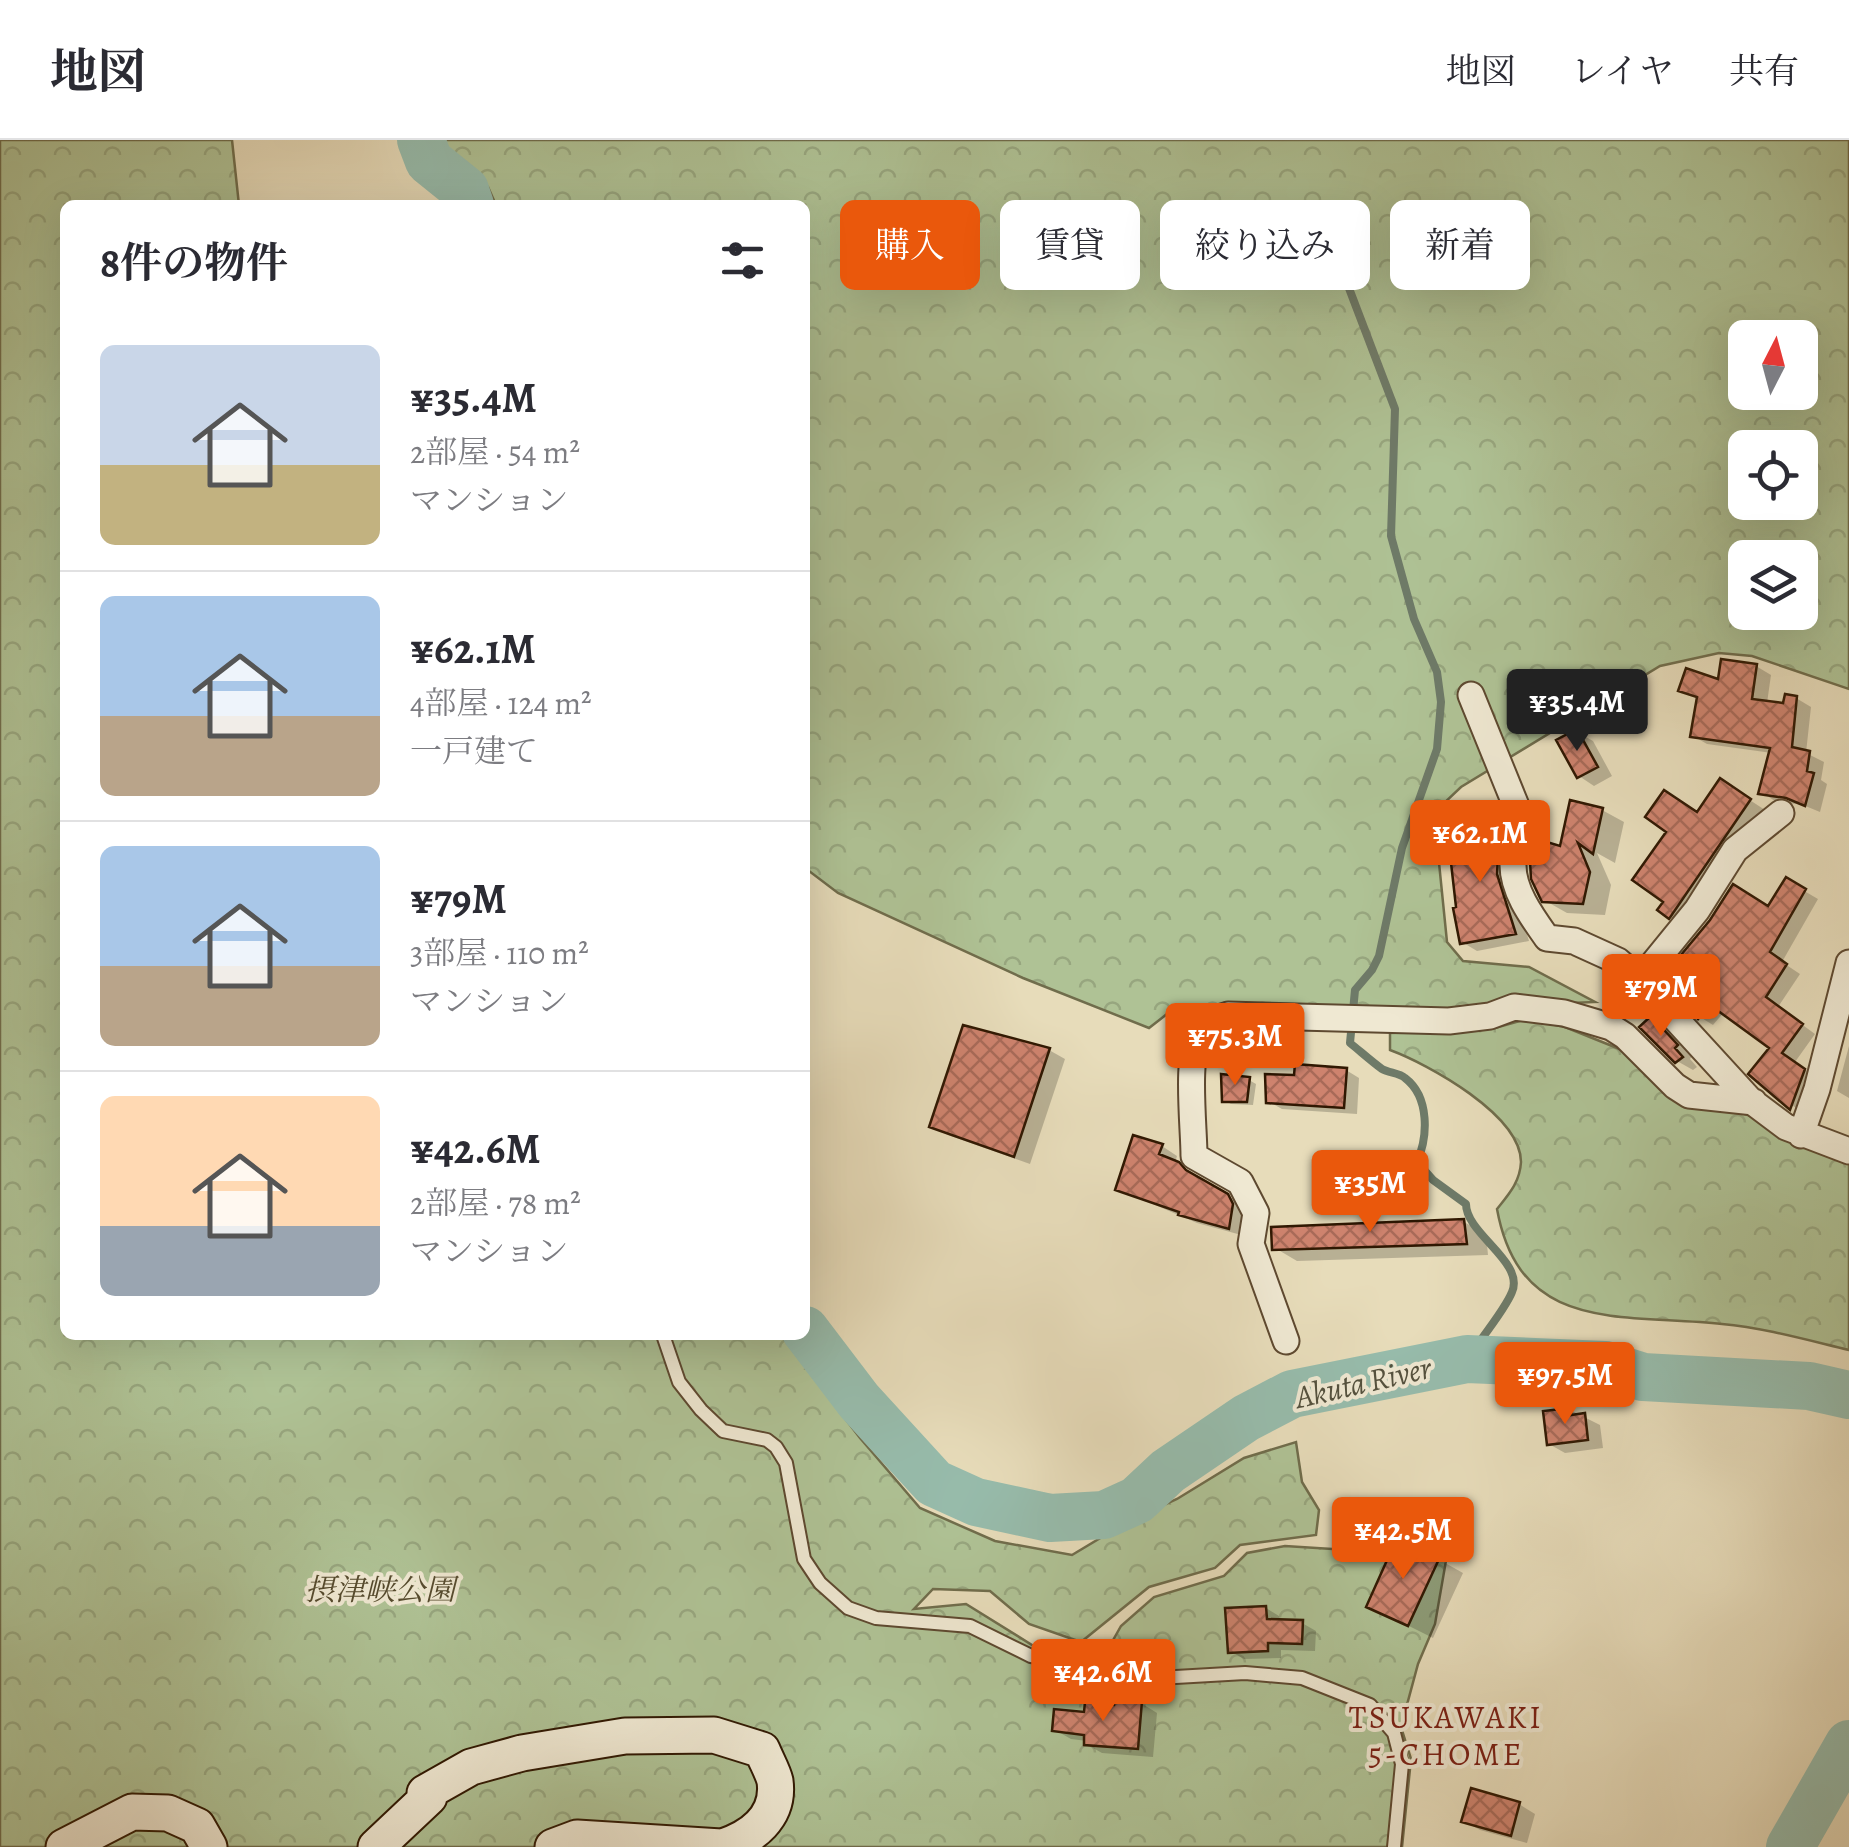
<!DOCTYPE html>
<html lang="ja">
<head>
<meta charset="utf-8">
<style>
  :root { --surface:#fff; --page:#f2f2f3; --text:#2b2b33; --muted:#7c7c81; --line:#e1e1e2; --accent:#ea580c }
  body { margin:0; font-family:Alegreya,"Noto Serif JP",serif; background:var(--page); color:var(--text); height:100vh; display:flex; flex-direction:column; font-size:38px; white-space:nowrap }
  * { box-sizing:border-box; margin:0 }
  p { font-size:32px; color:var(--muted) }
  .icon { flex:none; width:55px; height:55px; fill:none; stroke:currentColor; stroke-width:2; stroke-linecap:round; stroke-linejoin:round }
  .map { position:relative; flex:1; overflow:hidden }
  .drawer { position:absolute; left:60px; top:60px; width:750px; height:1140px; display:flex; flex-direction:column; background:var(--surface); border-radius:15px; box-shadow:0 10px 40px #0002 }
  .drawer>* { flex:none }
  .hud { position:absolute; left:840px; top:60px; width:858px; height:90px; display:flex; gap:20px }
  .needle { width:65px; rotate:6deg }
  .tools { position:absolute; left:1728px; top:180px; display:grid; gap:20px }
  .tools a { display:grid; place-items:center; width:90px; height:90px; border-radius:15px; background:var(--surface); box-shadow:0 10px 40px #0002; font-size:50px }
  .price { position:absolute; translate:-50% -85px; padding:0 22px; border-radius:10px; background:var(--accent); color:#fff; font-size:32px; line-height:65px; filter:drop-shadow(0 2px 5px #0008) }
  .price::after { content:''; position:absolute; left:50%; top:60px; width:30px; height:22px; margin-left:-15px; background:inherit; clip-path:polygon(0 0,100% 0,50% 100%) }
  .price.active { background:#222; color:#fff }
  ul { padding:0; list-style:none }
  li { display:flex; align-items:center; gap:30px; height:250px; padding:0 40px }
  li+li { border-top:2px solid var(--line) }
  li span { display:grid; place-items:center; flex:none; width:280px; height:200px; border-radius:15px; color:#555 }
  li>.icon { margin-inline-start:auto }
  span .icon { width:120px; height:120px; fill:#fffc; stroke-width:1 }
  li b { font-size:42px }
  h2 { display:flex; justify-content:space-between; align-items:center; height:120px; padding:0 40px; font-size:42px }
  .pill { padding:0 35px; border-radius:15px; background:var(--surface); box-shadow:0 10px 40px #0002; font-size:35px; line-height:90px }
  .pill.active { background:var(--accent); color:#fff }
  header { display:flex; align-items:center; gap:60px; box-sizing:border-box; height:140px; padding:0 50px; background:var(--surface); border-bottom:2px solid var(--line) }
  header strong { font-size:48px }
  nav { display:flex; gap:55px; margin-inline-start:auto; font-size:35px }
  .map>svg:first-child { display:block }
  .forest { fill:url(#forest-crowns); stroke:#706d4c; stroke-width:2.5; fill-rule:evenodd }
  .shadow { fill:#0003 }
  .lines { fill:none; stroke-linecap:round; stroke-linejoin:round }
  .stream { stroke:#6e7a68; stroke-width:8 }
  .river { stroke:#97bcac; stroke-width:48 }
  .building { fill:url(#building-cross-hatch); stroke:#301802; stroke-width:2.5 }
  .lane-casing { stroke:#5e4930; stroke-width:16 }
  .street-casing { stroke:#5e4930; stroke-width:29 }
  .secondary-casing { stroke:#301802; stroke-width:39 }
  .lane { stroke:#efe8d2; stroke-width:12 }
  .street { stroke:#efe8d2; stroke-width:25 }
  .secondary { stroke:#efe8d2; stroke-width:35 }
  .labels { text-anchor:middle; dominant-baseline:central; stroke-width:8; stroke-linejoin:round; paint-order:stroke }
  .park-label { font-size:30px; font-style:italic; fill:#564b2e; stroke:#efe8d2 }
  .water-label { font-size:32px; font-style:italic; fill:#54513e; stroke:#efe8d2 }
  .neighbourhood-label { font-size:32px; letter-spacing:2.5px; fill:#7a1f14; stroke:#efe8d2 }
</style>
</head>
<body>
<header>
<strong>地図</strong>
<nav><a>地図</a><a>レイヤ</a><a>共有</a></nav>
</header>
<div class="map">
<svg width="1849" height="1707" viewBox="0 0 1849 1707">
  <defs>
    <pattern id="forest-crowns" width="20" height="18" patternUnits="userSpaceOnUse" patternTransform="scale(2.5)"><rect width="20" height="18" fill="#afc295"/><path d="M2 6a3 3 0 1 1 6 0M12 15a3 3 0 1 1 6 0" fill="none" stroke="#97a67f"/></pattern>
    <pattern id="building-cross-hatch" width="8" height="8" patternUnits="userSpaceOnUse" patternTransform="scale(2.5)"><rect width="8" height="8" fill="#ce836e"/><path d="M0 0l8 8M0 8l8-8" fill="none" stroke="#a86a58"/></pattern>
  </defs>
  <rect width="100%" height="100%" fill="#e7dcba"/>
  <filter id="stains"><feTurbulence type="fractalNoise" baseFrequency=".002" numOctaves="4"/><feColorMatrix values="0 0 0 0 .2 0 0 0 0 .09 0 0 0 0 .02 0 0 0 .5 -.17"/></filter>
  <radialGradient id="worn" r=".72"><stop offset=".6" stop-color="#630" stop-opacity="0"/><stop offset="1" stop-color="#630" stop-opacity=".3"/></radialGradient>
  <path class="forest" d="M0,0h232l7,65h-174v1130h716l79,103 60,70 75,33 77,14 55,-33 50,-23 67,-41 52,-16 6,40 17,28 -3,25 -76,10 -25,23 -66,19 -68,55 -52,-18 -39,-33 -57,-2 -19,20 52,-5 74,46 63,8 18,-32 33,-29 70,-21 23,-23 38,-7 79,5 33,-25 50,29 -12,69 -17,40 -17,63 10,32 -9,88h-1402z
    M440,0h1409v549l-97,-33 -33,-3 -59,13 -199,121 -18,17 -6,39 10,99 16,19 66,6 66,35 -208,9 -191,-5 -29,8 -18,14 -126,-50 -185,-85 -33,-25v-663h-309l-8,-18zM1745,198h55v54h-55zM1745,308h55v54h-55zM1745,418h55v54h-55z
    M1527,879l38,8 62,25 112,60 28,9 31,22 51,21v186c-42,-10 -84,-22 -127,-26 -100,-11 -202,11 -225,-115 12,-15 23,-27 24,-47 0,-47 -93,-98 -131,-112v-17l105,-5z"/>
  <path class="shadow" d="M1756,526l15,9 -4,28 18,2 11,-7 15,9 -5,46 18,9 -3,18 6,4 -7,28 -17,-7 -28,-4 -14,-9 11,-39 -65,-9 -14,-8 7,-36 -19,-10 39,-8z
    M1577,592l16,9 19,35 -18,10 -15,-10z
    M1736,651l29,19 -79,116 -16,-9z
    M1602,670l22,12 -9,41 -18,-10 14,32 -6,30 -38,-2 -23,-13 18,-50z
    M1500,685l14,9 -2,50 17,57 -52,10 -15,-9 6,-97z
    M1787,741l31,18 -36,63 18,12 -22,33 37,27 -20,28 23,17 -13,36 -53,-41 20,-27 -48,-35 -11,13 -13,-8 -35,-38 105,-70z
    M1651,879l16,9 25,28 -2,3 7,8 -4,3 -16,-9z
    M1849,906v52l-12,-7z
    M1049,910l16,9 -35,105 -82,-29 -16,-9z
    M1346,930l13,8 -2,36 -75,-5 -14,-8 29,-24z
    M1249,940l7,4 -3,21 -22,-1 -7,-4z
    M1162,1006l15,10 -2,7 69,43 1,30 -48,-13 -79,-34z
    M1464,1082l22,12 2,21 -191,6 -22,-13z
    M1570,1270l30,15 3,23 -38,5 -16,-9z
    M1438,1419l25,14 -30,65 -64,-32z
    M1266,1468l13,8 1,6 22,1 14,8 -1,20 -34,-1v8l-37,1 -14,-8z
    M1141,1563l16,10 -4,44 -51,-4 -16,-9 1,-3 -16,-2 -16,-9 31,-15z
    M1519,1664l16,10 -8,29 -47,-13 -16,-9z"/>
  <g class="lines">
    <path class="stream" d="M1347,143l48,126 -4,127 23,83 23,53 4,30 -4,47 -35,99 -23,108 -7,14 -17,20 -5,53c10,8 21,18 32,26 7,4 17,4 23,9 25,19 23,59 12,84l16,18 33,24c0,30 59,58 46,88 -7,18 -33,49 -45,67"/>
    <path class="river" d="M421,0l8,21 36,29 5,15
      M805,1190l54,71 75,82 42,19 74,16 54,-3 33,-15 31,-29 78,-53 46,-24 175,-35 138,6 38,12 166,9 40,9
      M1790,1707l59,-103"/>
  </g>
  <path class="building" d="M1721,519l36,5 -5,35 31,4 2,-9 12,2 -5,51 18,4 -3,20 7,2 -9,33 -19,-8 -28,-4 12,-46 -80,-11 7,-40 -19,-6 8,-23 32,11z
    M1577,589l21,38 -21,11 -21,-38z
    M1720,638l31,21 -82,120 -12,-9 6,-8 -31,-22 34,-48 -21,-15 19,-27 33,22z
    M1570,660l33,8 -10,46 -15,-11 12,29 -7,32 -41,-2 -11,-23 -1,-18 7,-22 23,7z
    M1500,682v5l6,2 -8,27 -1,18 19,60 -56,10 -7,-36 3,-1 -7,-62 17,-2 -2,-17z
    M1786,737l20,12 -36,63 17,12 -21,33 37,27 -21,29 23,16 -15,41 -42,-36 21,-26 -59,-43 -12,14 -37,-40 49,-59 23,-36 35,22z
    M1651,876l27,29 -3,3 8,9 -8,6 -36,-36z
    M963,885l87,23 -36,109 -85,-30z
    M1295,924l52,4 -3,40 -78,-5 -1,-29 29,1z
    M1221,934l29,3 -3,25h-25z
    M1133,995l30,9 -4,10 20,8 7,8 42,24 5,10 -4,25 -51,-14 1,-3 -64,-22z
    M1464,1079l3,25 -195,6 -1,-23z
    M1571,1268v7l14,-2 3,27 -41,5 -4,-34z
    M1397,1398l43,19 -32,69 -42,-19z
    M1266,1466l1,13 36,1 -1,24 -34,-1v8l-40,2 -3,-45z
    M1115,1559l27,2 -4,48 -54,-4v-10l-32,-4 2,-22 30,3 1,-10 29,3z
    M1471,1648l49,14 -9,34 -50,-14z"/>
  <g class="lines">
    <defs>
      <path id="lane" d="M663,1195l16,47 22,28 22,21 44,9 9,7 10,16 18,96 16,24 28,25 28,10 94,8 61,30 79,12 31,11 104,-6 57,5 68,27 24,28 8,31 -8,83"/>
      <path id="street" d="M1471,555l52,128c1,15 -9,26 -10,40 -1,27 19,54 34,75l27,3 44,20 22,19 110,120 36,27 63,24
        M1640,840l57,-70 38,-60 46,-37
        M1801,995l16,-46 32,-126
        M1286,1201l-35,-97 5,-31 -16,-31 -46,-26c0,-30 -9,-103 7,-126 6,-9 18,-12 27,-15l221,6 41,-5 24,-9 50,6 47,14 14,9 50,50 14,9 65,7"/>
      <path id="secondary" d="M64,1707l68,-35 36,1 29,13 12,21
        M376,1707l53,-50 -4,-4 46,-26 51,-14 103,-17 89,-1 48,15c4,10 11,22 13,31 5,36 -23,56 -52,66
        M553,1707l24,-9 144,9"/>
    </defs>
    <use href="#lane" class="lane-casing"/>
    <use href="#street" class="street-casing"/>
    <use href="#secondary" class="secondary-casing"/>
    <use href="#lane" class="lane"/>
    <use href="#street" class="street"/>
    <use href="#secondary" class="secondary"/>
  </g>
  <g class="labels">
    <g class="park-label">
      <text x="380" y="1450">摂津峡公園</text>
    </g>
    <g class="water-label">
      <text transform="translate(1363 1242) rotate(-13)">Akuta River</text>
    </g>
    <g class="neighbourhood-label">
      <text x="1446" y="1577">TSUKAWAKI<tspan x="1446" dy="37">5-CHOME</tspan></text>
    </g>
  </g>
  <rect width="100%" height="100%" filter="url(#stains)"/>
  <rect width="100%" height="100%" fill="url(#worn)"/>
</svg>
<div class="tools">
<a><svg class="needle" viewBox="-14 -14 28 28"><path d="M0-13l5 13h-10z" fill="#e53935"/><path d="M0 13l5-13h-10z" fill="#7c7c81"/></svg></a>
<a><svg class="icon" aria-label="locate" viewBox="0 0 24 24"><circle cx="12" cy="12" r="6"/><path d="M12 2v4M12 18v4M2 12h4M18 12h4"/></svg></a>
<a><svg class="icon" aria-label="layers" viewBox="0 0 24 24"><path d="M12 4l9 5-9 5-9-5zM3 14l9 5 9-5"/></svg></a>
</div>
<b class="price active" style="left:1577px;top:614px">¥35.4M</b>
<b class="price" style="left:1480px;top:745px">¥62.1M</b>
<b class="price" style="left:1661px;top:899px">¥79M</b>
<b class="price" style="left:1235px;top:948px">¥75.3M</b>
<b class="price" style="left:1370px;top:1095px">¥35M</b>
<b class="price" style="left:1565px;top:1287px">¥97.5M</b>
<b class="price" style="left:1403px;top:1442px">¥42.5M</b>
<b class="price" style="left:1103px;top:1584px">¥42.6M</b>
<div class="hud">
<a class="pill active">購入</a>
<a class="pill">賃貸</a>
<a class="pill">絞り込み</a>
<a class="pill">新着</a>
</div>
<section class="drawer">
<h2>8件の物件<svg class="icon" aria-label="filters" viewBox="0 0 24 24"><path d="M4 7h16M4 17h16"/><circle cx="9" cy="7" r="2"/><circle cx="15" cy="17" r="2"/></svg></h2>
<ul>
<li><span style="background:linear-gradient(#c9d6e8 60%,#c2b280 0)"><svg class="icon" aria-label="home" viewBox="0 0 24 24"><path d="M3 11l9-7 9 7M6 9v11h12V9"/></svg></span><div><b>¥35.4M</b><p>2部屋 · 54 m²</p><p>マンション</p></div></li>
<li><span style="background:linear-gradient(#a9c7e8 60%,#b9a48a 0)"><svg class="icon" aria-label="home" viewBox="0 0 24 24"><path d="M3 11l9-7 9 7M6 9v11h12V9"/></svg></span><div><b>¥62.1M</b><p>4部屋 · 124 m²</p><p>一戸建て</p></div></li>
<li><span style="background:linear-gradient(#a9c7e8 60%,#b9a48a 0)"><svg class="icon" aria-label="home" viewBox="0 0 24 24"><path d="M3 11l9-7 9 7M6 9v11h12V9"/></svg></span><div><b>¥79M</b><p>3部屋 · 110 m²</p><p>マンション</p></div></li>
<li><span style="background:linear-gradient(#ffd9b3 65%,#9aa5b1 0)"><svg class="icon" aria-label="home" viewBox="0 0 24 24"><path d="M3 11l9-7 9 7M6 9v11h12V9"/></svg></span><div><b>¥42.6M</b><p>2部屋 · 78 m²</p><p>マンション</p></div></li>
</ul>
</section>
</div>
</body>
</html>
